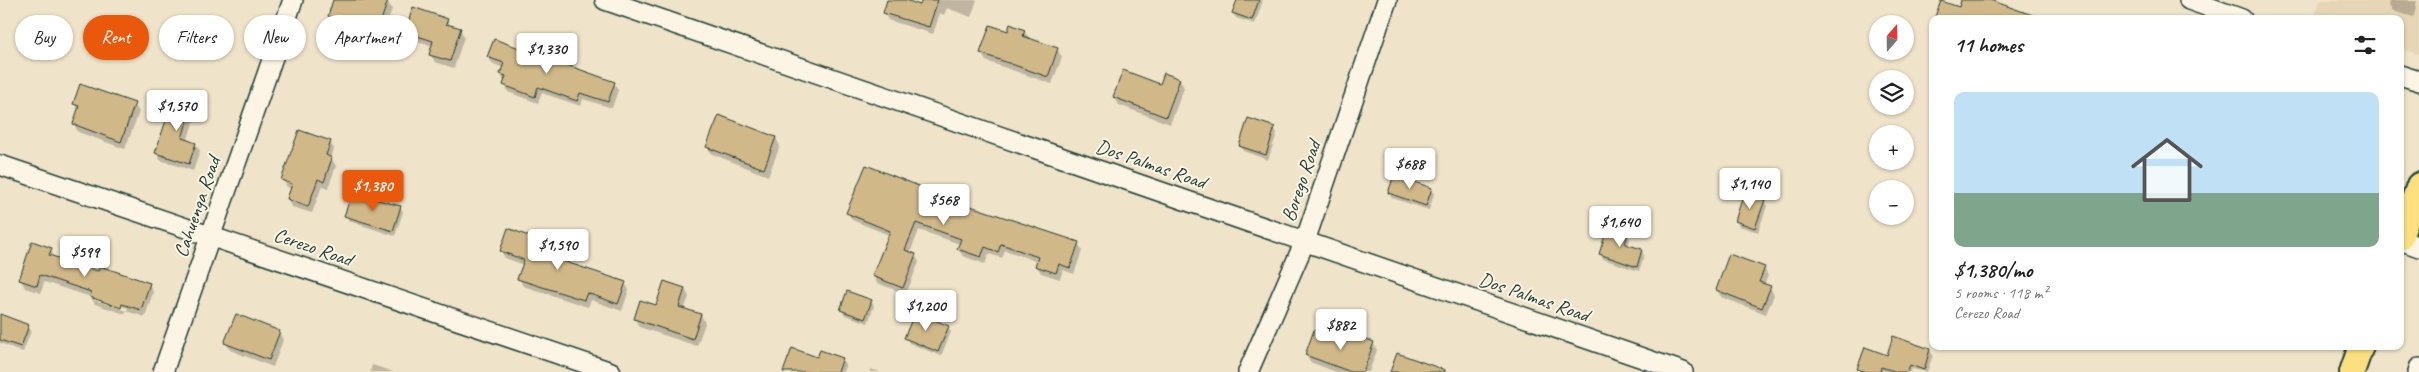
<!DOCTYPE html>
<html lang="en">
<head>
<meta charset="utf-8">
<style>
  :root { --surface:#fff; --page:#f6f6f6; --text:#222; --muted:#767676; --accent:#ea580c }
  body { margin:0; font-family:Caveat,sans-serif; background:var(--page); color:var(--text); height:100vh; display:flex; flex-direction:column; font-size:19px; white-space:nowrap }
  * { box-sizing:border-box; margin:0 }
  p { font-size:16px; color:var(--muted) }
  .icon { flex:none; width:28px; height:28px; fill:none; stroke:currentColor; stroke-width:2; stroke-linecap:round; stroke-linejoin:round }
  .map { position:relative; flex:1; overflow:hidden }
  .sheet { position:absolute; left:1929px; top:15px; width:475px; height:335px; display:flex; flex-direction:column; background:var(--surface); border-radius:10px; box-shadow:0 1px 4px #0004 }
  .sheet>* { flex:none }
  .guide { position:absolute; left:15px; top:15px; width:475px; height:45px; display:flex; gap:10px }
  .needle { width:32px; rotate:20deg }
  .buttons { position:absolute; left:1869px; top:15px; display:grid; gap:10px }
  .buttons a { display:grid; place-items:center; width:45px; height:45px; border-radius:50%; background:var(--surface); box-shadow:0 1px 4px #0004; font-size:25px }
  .price { position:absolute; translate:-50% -42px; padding:0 11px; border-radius:5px; background:#fff; color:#222; font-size:16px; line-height:32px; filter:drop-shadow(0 1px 2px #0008) }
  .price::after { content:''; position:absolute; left:50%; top:30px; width:15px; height:11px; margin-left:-8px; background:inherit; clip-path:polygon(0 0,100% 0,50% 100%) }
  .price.selected { background:var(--accent); color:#fff }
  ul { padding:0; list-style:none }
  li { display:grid; align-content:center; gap:10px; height:265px; padding:0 25px }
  li span { display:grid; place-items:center; height:155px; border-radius:10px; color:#555 }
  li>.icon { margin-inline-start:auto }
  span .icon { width:90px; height:90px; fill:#fffc; stroke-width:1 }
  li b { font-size:21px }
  h2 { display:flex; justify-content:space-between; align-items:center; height:60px; padding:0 25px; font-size:21px }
  .chip { padding:0 18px; border-radius:22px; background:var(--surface); box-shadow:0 1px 4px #0004; font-size:18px; line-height:45px }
  .chip.selected { background:var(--accent); color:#fff }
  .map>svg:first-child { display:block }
  .built { fill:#e6d6b6 }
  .shadow { fill:#0003; fill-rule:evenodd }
  .building { fill:#d1b888; stroke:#1f3d34 }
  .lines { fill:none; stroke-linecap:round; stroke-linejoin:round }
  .minor-casing { stroke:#1f3d34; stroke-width:22 }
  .major-casing { stroke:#1f3d34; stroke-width:28 }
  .minor { stroke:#fcf5e5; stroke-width:19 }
  .major { stroke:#fce080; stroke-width:24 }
  .labels { text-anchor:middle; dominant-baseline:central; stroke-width:4; stroke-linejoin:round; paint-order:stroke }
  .street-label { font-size:20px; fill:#1f3d34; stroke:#fcf5e5 }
</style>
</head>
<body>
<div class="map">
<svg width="2419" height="372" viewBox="0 0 2419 372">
  <rect width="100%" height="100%" fill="#efe3c9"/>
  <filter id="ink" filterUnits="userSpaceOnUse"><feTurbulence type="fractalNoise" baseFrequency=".02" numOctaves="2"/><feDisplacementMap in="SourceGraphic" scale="10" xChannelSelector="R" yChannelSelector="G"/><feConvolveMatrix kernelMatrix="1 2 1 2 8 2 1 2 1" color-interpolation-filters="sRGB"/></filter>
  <g filter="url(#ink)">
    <path class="built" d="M2320,0h99v54l-19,-5v-30h-86z"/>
    <path class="shadow" d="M335,0l52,1 5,8 -11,31 -47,-17 -5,-7z
      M889,0h13l19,7 3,-7h53l-6,17 -24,-9 -3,7 -4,-2 -7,21 -45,-14 -4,-8z
      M1238,0h25l-8,24 -19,-6 -3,-5z
      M2390,0h27l-3,17 -22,-6 -3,-6z
      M447,20l4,6 9,3 4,8 -10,31 -19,-6 -5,-8 3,-8 -22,-7 -5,-7z
      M1024,31l5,7 28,11 5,8 -10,27 -66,-23 -5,-8 28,-20z
      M488,57l126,26 4,7 -6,18 -29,-9 -2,7 -39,-13 -4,10 -30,-11 -7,-18 2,-6 -11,-5z
      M1180,80l4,8 -14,36 -51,-19 -5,-8z
      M193,101l5,8 -11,32 8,3 5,7 -7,20 -33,-11 -4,-7z
      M74,103l60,1 5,8 -14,37 -47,-17 -4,-8 5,-12z
      M719,116l57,22 4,8 -12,30 -56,-22 -5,-7z
      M1274,128l3,5 -9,27 -25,-9 -3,-5z
      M330,142l4,7 -3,9 5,8 -8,22 -6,-2 -10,27 -20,-6 -4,-8 4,-10 -5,-2 -4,-7z
      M1431,189l3,5 -5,16 -37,-12 -3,-5z
      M928,191l2,3 148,49 4,8 -8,23 -11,-4 -3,9 -19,-6 -4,-7 1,-4 -33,-12 -3,8 -13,-4 -4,10 -22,-8 -5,-7 2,-5 -41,-14 -9,23 5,2 4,7 -13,32 -29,-11 -4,-7 16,-41 -37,-15 -4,-7z
      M1764,201l3,5 -9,26 -19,-6 -3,-6z
      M400,207l3,5 -8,24 -46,-15 -3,-5z
      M1627,234l3,5 -2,7 14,4 2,6 -5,15 -36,-12 -3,-5z
      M548,245l5,7 -2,6 74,25 4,7 -7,21 -31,-11 -3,7 -65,-21 -4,-8 5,-13 -19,-7 -4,-7z
      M51,249l3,9 45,15 50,11 4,8 -8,25 -19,-6 -1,3 -30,-10 -4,-7 -47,-15 -3,11 -16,-5 -4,-8zM94,297l34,11 -1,3 -33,-11z
      M1764,268l4,8 -4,9 6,2 4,8 -8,19 -45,-17 -4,-7z
      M665,283l20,6 4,8 -5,13 17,5 4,8 -8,23 -58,-19 -4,-8 22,-12z
      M871,301l3,5 -6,17 -23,-8 -3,-5z
      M0,320l28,6 3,5 -8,21 -23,-9z
      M948,327l3,5 -10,24 -32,-13 -3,-5z
      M279,332l4,8 -10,27 -43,-17 -4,-7z
      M1373,343l4,7 -8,22h-33l-26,-10 -4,-7 42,-11z
      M1930,350l3,5 -6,17 -15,-3 -1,3h-51l-1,-3 29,-13z
      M818,358l24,1 4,7 -2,6h-59z
      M372,365l22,7h-24z
      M871,369l9,3h-10z"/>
    <path class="building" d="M333,0h55l-11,33 -49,-17z
      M887,0h19l14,5 2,-5h16l-9,27 -46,-14z
      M1237,0h22l-7,20 -20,-7z
      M1961,0h29l48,17v2h-104l7,-18 18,6z
      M413,7l35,12 -2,5 15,4 -11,33 -21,-6 4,-14 -28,-9z
      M1010,24l15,6 -2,6 35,12 -10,29 -68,-24 10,-28 18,6z
      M494,39l121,43 -7,20 -28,-9 -3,8 -39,-14 -3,10 -32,-12 3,-9 -6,-2 4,-11 -17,-6z
      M1123,70l37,14 4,-11 16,6 -14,38 -53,-20z
      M80,84l55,19 -14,39 -48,-18 6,-18 -6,-2z
      M175,94l19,6 -12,38 14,5 -7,21 -34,-11z
      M719,115l57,22 -12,32 -58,-22z
      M1248,118l27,9 -9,28 -27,-9z
      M299,130l32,11 -5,14 6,3 -8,24 -6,-3 -10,28 -21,-8 5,-15 -11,-4z
      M866,165l63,25 -1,2 151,50 -9,26 -11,-4 -3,9 -21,-7 3,-9 -37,-13 -3,8 -13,-5 -4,10 -24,-8 4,-10 -45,-16 -11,27 11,4 -13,34 -31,-12 18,-45 -44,-18z
      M1394,175l38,13 -6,18 -38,-13z
      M352,193l49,13 -8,25 -49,-15z
      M1744,193l21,7 -10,28 -20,-7z
      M1608,226l20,7 -3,11 17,5 -5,18 -38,-13z
      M508,228l41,16 -4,11 81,27 -8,22 -31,-11 -3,7 -67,-21 7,-19 -24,-9z
      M32,241l20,7 -3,7 49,16 2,-5 50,17 -9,27 -19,-6 -1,4 -31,-11 1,-5 -51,-17 -3,11 -18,-6z
      M1729,254l36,13 -6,15 12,4 -9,22 -46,-18z
      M664,281l21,7 -6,19 22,7 -8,25 -59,-20 6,-19 16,5z
      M847,291l25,9 -7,19 -25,-9z
      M915,312l34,14 -11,26 -34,-14z
      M0,314l29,11 -8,22 -21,-7z
      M236,314l44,17 -11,29 -45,-17z
      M1314,330l33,12 3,-9 24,9 -11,30h-12l-46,-17z
      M1893,336l37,13 -6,21 -14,-5 -3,7h-10l-16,-5 -1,5h-14l-9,-3 8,-22 22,8z
      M792,348l25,9 3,-7 23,8 -5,14h-55z
      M1397,353l48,17v2h-55z"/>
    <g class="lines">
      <defs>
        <path id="minor" d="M605,0l1078,372
          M2189,0l53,19
          M2400,75l19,6
          M0,165l611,207
          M2400,240l19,7
          M163,372l130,-372
          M1248,372l57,-131 82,-241
          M2418,372l1,-4"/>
        <path id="major" d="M2400,238l19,-53
          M2352,372l9,-26"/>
      </defs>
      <use href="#minor" class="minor-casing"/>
      <use href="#major" class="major-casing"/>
      <use href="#minor" class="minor"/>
      <use href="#major" class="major"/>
    </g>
  </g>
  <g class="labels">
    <g class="street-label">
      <text transform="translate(1151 164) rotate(19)">Dos Palmas Road</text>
      <text transform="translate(1301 181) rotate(-71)">Borego Road</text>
      <text transform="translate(197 207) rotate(-71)">Cahuenga Road</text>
      <text transform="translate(313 247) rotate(19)">Cerezo Road</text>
      <text transform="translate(1534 297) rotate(19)">Dos Palmas Road</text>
    </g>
  </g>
</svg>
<div class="buttons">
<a><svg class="needle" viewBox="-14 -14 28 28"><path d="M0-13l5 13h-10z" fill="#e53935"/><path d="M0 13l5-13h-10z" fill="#767676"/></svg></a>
<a><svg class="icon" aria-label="layers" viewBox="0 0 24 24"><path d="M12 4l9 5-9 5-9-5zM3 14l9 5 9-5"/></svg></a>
<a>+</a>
<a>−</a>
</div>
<b class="price" style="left:547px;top:75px">$1,330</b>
<b class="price" style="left:177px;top:132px">$1,570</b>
<b class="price" style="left:1410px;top:190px">$688</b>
<b class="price" style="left:1750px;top:210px">$1,140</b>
<b class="price selected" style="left:373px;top:212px">$1,380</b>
<b class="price" style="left:944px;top:226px">$568</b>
<b class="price" style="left:1620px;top:248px">$1,640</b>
<b class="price" style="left:558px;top:271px">$1,590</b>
<b class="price" style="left:85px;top:278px">$599</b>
<b class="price" style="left:926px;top:332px">$1,200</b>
<b class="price" style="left:1341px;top:351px">$882</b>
<div class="guide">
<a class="chip">Buy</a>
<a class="chip selected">Rent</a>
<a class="chip">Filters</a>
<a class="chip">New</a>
<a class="chip">Apartment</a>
</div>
<section class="sheet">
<h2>11 homes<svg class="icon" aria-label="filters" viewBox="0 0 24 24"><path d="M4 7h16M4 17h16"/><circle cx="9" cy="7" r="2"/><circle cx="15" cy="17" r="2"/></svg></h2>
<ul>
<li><span style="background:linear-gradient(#bfe0f5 65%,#7fa58c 0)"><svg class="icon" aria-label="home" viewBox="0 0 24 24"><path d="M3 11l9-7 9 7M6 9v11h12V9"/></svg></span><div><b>$1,380/mo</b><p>5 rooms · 118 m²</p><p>Cerezo Road</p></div></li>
</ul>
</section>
</div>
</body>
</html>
